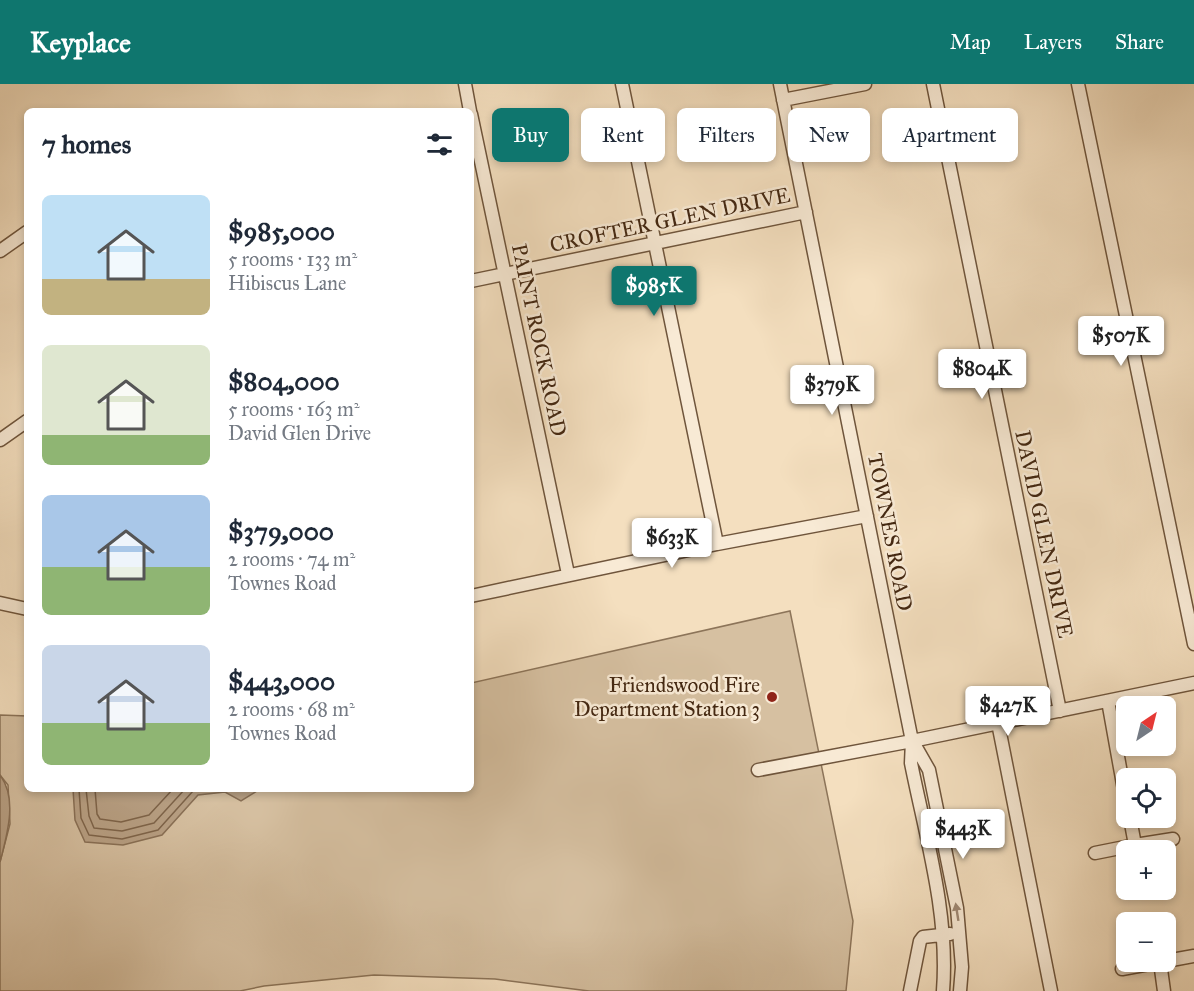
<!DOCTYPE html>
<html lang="en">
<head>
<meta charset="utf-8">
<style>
  :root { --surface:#fff; --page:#f2f2f3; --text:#1f2937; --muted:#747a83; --accent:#0f766e }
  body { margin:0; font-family:"IM FELL Great Primer",serif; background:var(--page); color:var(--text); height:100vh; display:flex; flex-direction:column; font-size:22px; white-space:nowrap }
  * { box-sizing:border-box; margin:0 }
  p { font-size:20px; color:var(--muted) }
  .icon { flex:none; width:33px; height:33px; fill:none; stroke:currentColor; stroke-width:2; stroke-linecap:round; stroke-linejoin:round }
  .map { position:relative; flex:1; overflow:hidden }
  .sheet { position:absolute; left:24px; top:24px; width:450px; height:684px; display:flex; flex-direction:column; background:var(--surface); border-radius:9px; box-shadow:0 3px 9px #0003 }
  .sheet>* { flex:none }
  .guide { position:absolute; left:492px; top:24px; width:570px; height:54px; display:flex; gap:12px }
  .needle { width:39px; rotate:35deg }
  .tools { position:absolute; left:1116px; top:612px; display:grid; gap:12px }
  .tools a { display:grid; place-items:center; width:60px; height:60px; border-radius:9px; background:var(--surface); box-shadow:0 3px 9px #0003; font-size:30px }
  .price { position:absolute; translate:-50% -51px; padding:0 14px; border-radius:6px; background:#fff; color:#222; font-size:20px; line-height:39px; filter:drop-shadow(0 2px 3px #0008) }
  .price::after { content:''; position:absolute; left:50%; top:36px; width:18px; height:14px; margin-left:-9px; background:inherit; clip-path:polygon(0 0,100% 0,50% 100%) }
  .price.on { background:var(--accent); color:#fff }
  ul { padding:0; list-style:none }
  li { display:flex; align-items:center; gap:18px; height:150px; padding:0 18px }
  li span { display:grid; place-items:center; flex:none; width:168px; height:120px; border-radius:9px; color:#555 }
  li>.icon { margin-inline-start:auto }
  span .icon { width:72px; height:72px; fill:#fffc; stroke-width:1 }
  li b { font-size:26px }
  h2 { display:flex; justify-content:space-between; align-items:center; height:72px; padding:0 18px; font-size:26px }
  .tag { padding:0 21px; border-radius:9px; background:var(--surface); box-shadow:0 3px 9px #0003; font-size:21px; line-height:54px }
  .tag.on { background:var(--accent); color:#fff }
  header { display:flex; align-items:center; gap:36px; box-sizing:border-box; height:84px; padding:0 30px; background:var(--accent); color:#fff }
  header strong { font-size:28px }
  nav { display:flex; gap:33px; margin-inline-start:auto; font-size:21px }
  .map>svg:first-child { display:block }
  .green { fill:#d6c0a1; stroke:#8c7459; stroke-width:1.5 }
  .water { fill:#b8a084; stroke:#897056; stroke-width:1.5 }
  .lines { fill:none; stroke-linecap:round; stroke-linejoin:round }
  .shore { stroke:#7e644a; stroke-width:1.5 }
  .minor-casing { stroke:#6f553c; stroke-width:15 }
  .minor { stroke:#f8ead5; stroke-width:12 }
  .oneway { fill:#9e8873 }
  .poi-dot { fill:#8f2418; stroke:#f8ead5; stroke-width:2 }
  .labels { text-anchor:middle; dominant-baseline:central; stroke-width:5; stroke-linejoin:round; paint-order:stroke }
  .street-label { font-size:21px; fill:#432711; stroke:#f8ead5 }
  .poi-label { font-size:21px; fill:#432711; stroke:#f8ead5; text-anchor:end }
</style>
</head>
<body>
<header>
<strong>Keyplace</strong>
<nav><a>Map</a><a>Layers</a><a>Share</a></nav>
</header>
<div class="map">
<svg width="1194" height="907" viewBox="0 0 1194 907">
  <rect width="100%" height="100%" fill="#f4dfbf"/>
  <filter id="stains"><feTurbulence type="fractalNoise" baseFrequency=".00333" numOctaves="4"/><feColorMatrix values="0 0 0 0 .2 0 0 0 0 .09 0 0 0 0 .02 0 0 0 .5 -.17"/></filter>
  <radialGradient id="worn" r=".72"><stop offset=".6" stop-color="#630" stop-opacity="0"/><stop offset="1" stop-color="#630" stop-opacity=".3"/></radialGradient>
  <path class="green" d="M790,527l63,310 -7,70h-257l-94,-12 -121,-4 -110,11 -24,5h-240v-129l10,-38 -2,-39 -8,-10v-60l27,1v73h444v-106z"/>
  <path class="water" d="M0,691c18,24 7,60 0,87z
    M73,705h187l-19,12 -16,-9 -27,3 -36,40 -39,10 -38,-3 -10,-22z"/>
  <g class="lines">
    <path class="shore" d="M79,705l2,29 8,17 33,4 36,-9 35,-39 6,-2
      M86,705l3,27 5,12 28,3 32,-8 31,-34
      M95,705l2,25 3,5 21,3 28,-7 24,-26"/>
    <defs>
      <path id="minor" d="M465,0l5,27
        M622,0l95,460
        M780,0l132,657 -1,22c15,75 38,151 32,228
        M933,0l127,627
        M1078,0l116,560
        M783,16l82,-16
        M471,30l97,460
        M0,167l27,-19
        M471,197l335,-69
        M0,356l27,-19
        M471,512l246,-52 150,-28
        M0,519l27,6
        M1108,617l18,100
        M998,639l53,268
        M913,658l16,28 28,138 5,59 -2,24
        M758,686l154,-29 282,-58
        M1135,761l38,-6
        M1095,769l40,-8 -5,-27
        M1166,877l28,-5
        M1162,878h-2l4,29
        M1122,885l38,-7
        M910,907l10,-50 3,-4 27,-3"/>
    </defs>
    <use href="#minor" class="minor-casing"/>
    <use href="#minor" class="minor"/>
  </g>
  <defs><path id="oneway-solid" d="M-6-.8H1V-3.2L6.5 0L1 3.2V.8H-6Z" transform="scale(1.5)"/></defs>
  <use class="oneway" href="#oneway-solid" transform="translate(957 828) rotate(-99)"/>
  <circle class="poi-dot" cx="772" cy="613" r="6"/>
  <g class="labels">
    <g class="street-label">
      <text transform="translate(670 136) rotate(-12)">CROFTER GLEN DRIVE</text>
      <text transform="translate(539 256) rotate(78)">PAINT ROCK ROAD</text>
      <text transform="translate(890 448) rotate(79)">TOWNES ROAD</text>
      <text transform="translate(1044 450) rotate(78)">DAVID GLEN DRIVE</text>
    </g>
    <g class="poi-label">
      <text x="760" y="601">Friendswood Fire<tspan x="760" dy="24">Department Station 3</tspan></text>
    </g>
  </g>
  <rect width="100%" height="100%" filter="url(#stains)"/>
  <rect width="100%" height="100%" fill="url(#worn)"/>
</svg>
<div class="tools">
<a><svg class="needle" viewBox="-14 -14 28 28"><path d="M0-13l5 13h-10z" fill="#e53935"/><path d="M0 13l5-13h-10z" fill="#747a83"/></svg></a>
<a><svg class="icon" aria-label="locate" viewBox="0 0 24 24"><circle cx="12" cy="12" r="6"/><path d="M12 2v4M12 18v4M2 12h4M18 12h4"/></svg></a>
<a>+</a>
<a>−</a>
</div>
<b class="price on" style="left:654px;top:233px">$985K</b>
<b class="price" style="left:1121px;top:283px">$507K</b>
<b class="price" style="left:982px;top:316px">$804K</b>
<b class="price" style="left:832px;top:332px">$379K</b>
<b class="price" style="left:672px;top:485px">$633K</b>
<b class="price" style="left:1008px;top:653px">$427K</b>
<b class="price" style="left:963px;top:776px">$443K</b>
<div class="guide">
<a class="tag on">Buy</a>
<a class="tag">Rent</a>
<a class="tag">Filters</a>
<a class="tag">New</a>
<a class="tag">Apartment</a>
</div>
<section class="sheet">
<h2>7 homes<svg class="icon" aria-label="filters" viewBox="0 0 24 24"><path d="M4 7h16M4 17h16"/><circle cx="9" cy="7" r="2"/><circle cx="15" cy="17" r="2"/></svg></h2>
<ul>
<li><span style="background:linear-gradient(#bfe0f5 70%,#c2b280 0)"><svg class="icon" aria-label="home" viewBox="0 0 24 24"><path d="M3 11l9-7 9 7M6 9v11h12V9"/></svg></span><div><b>$985,000</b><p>5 rooms · 133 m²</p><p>Hibiscus Lane</p></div></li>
<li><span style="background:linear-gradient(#dfe7d0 75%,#8fb573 0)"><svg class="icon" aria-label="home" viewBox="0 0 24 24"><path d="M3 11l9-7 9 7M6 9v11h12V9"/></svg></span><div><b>$804,000</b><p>5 rooms · 163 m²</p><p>David Glen Drive</p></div></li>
<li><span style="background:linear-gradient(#a9c7e8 60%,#8fb573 0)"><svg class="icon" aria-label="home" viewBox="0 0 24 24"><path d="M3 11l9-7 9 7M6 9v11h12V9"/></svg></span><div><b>$379,000</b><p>2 rooms · 74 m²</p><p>Townes Road</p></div></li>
<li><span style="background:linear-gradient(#c9d6e8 65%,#8fb573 0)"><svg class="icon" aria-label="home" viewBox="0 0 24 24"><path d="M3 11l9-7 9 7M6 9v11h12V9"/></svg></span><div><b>$443,000</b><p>2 rooms · 68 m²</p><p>Townes Road</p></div></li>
</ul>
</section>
</div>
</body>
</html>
